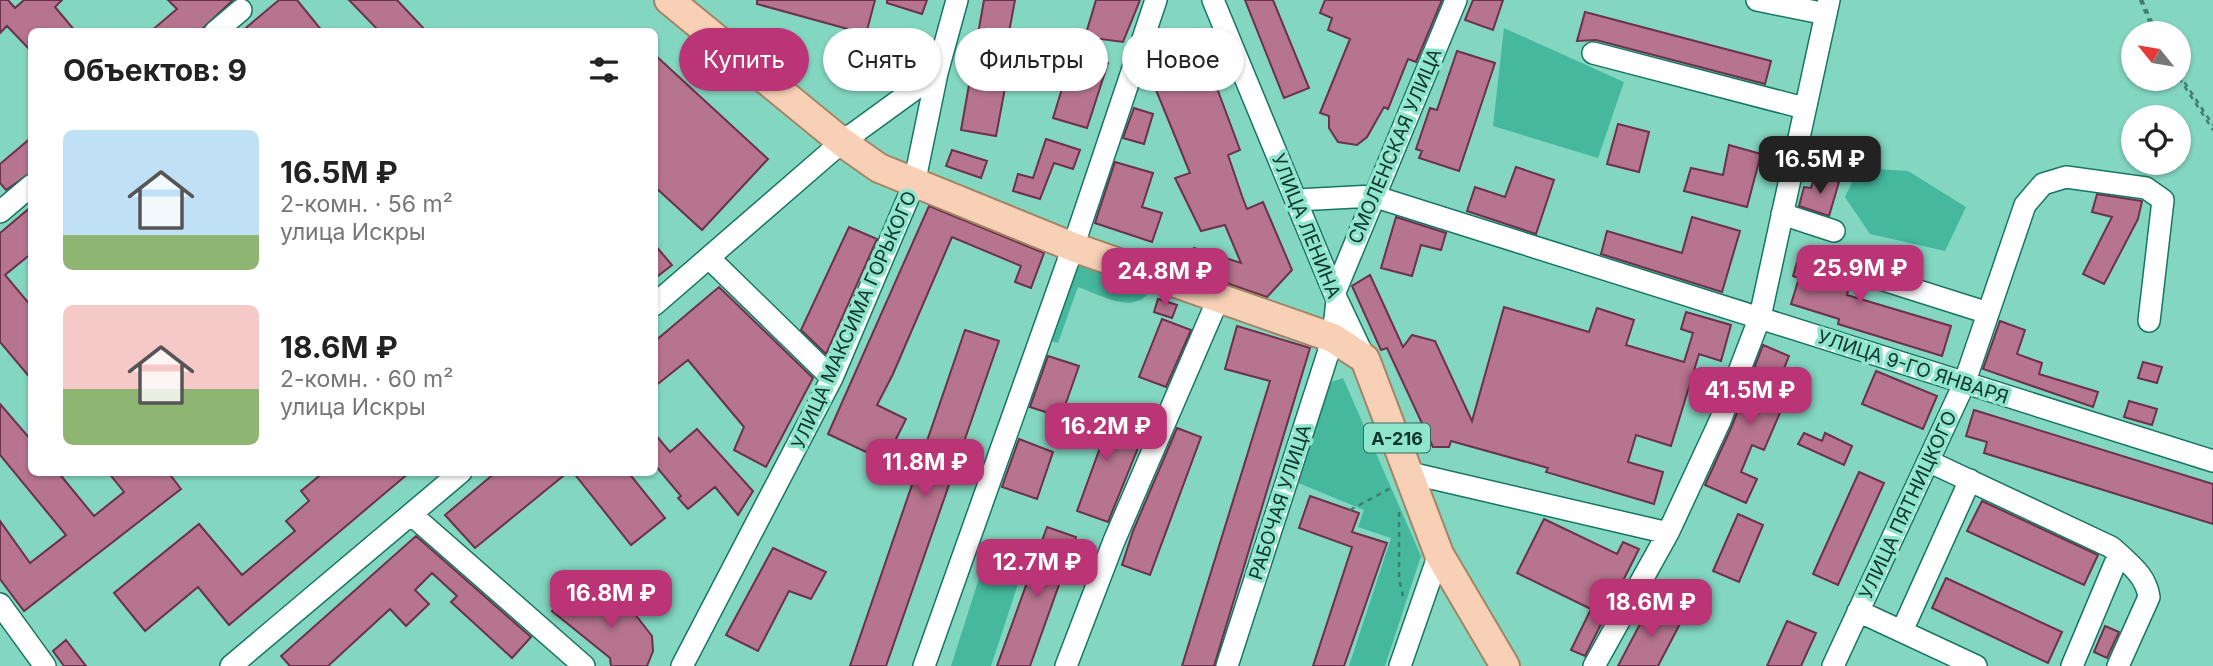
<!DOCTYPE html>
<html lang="ru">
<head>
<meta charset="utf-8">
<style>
  :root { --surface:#fff; --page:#f6f6f6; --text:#222; --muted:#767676; --accent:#ba3476 }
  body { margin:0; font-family:Inter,sans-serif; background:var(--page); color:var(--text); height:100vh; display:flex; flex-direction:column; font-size:26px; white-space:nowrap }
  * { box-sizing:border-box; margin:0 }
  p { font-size:23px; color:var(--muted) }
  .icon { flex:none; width:38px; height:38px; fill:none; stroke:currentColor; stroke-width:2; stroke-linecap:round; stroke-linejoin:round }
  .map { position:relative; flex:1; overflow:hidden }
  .side { position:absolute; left:28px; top:28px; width:630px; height:448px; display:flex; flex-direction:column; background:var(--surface); border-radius:10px; box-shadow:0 2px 5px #0004 }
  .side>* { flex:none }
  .top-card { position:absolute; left:679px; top:28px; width:665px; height:63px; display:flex; gap:14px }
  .needle { width:46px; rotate:300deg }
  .controls { position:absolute; left:2121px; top:21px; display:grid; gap:14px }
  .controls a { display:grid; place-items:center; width:70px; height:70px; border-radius:50%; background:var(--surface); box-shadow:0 2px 5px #0004; font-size:35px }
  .price { position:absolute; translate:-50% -60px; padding:0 16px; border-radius:14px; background:var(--accent); color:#fff; font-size:23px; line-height:46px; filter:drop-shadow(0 2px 4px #0008) }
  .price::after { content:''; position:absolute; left:50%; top:42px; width:21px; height:16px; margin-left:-10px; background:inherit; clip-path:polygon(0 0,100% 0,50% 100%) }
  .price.selected { background:#222; color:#fff }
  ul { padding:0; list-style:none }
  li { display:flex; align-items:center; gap:21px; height:175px; padding:0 35px }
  li span { display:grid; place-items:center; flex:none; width:196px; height:140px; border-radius:10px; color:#555 }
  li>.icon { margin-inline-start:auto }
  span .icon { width:84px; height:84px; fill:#fffc; stroke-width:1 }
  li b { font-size:30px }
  h2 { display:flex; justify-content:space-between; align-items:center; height:84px; padding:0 35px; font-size:30px }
  .pill { padding:0 24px; border-radius:32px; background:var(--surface); box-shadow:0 2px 5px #0004; font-size:24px; line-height:63px }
  .pill.selected { background:var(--accent); color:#fff }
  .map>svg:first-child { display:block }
  .green { fill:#45b89d }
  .building { fill:#b6748e; stroke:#6c314b; stroke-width:2 }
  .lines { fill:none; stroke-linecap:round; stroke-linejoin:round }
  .minor-casing { stroke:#177662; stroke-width:24 }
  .major-casing { stroke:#a28566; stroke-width:32 }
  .path { stroke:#447d6f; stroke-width:2.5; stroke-dasharray:5 5; stroke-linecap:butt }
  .minor { stroke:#fff; stroke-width:21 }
  .major { stroke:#f7d0b6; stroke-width:28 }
  .labels { text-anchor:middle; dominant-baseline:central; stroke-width:7; stroke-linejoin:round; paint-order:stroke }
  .shield { fill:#90e5cd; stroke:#36695c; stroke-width:2 }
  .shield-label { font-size:18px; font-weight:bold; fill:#10342c }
  .street-label { font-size:19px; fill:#10342c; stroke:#90e5cd }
</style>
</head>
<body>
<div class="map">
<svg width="2213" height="666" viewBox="0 0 2213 666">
  <rect width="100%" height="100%" fill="#83d7c1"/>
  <path class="green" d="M1504,28l120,54 -26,76 -105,-32z
    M1859,168l49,3 58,36 -21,44 -75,-17 -25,-37z
    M1078,255l77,27c-15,37 -49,15 -77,5l-20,56 -10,-3z
    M1343,378l78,178 -36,110h-36l42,-128 -33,-11 6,-17 -68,-28 35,-100z
    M983,566l37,12 -29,88h-40z"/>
  <path class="building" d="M0,0h8l7,8 9,-8h38l-7,7 21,25h-44v20l-25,-26 -7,7z
    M168,0h65l-34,32h-49l27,-23z
    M279,0h18l26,32h-82z
    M349,0h48l30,32h-47z
    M757,0h118l-9,34 -109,-30z
    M887,0h40l-5,14 -35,-11z
    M984,0h31l-16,86 6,2 -9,48 -35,-6z
    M1096,0h44l-17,42 -38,-5z
    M1245,0h28l36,88 -25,10z
    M1325,0h117l-26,62 -8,-3 -20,50 -4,-2 -17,30 -10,8 -19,-3 -9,-14v-12l-9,-3 30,-74 -22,-9 4,-12 -12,-5z
    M1473,0h30l-10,30 -28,-10z
    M1585,12l186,49 -6,23 -169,-44 -19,1z
    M1195,29l45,121 -12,5 14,41 5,13 16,-7 29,68 -25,27 -81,-28 8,-21 47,15 -16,-38 -24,6 -26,-53 15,-5 -43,-105 6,-17z
    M1457,51l38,12 -36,108 -40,-13 3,-7 -6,-2 14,-41 7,2z
    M1073,53l35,10 -21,65 -34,-10z
    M654,54l114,105 -66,71 -48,-44z
    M1134,108l19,6 -9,30 -21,-6z
    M1618,124l31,8 -10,40 -32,-8z
    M32,137v35l-26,18 -6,-7v-19z
    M1046,139l34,11 -7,19 -19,-6 -14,36 -27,-8 5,-17 15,4z
    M1729,145l32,9 -14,53 -63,-16 7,-23 32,7z
    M952,150l35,11 -6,17 -35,-12z
    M1115,162l38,11 -11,34 20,6 -10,29 -57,-19z
    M1516,167l38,13 -18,54 -69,-23 8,-24 30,10z
    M1815,175l24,7 -10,34 -30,-10 5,-19 7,1z
    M2097,194l45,7 -4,18 -34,65 -21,-10 29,-57 -20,-5z
    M32,206v47l-27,22 27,32v73l-32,-38v-109z
    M929,206l115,47 -13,35 -16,-6 6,-16 -69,-29 -59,137 -16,31 29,14 -21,42 -57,-27z
    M1396,217l50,16 -5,17 -20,-5 -9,31 -31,-8z
    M1692,217l48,14 -18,61 -121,-38 6,-23 75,22z
    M849,227l28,12 -51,115 -25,-24z
    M654,244l18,21 -18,14z
    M1807,248l49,15 -9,32 104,31 -9,30 -104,-32 1,-5 -48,-15 8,-26 -6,-2 5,-17 5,2z
    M1370,275l33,72 9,-12 23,6 37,80 32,-114 85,25 8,-24 37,12 -8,25 58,17 9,-29 -12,-4 5,-17 45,13 -10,36 -22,-7 -28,92 -35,-11 -8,27 35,10 -9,32 -108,-32 2,-4 -97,-27 -2,6h-16l-46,-99 -6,2 -29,-64z
    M719,287l94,91 -47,89 -32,-17 10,-23 -56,-67 -34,27v-45z
    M1158,299l19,6 -5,13 -18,-6z
    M1162,319l29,11 -25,57 -27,-10z
    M2000,321l25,9 -8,24 25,9 -3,11 59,18 -5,15 -110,-38z
    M1237,326l73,22 -96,318h-32l88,-285 -45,-12z
    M965,330l34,11 -113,325h-36z
    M1763,345l26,11 -19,47 12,5 -18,42 -12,-5 -11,27 16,7 -11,24 -41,-18 27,-59z
    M1048,356l31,10 -18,51 -31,-10z
    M2143,362l19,5 -5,16 -19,-5z
    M1876,371l61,25 -14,33 -61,-25z
    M2129,401l28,8 -5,16 -28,-8z
    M0,404l32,37v31h26l36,44 30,-24 -16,-20h60l13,17 -157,122 -24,-32v-58l30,42 36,-28 -66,-80z
    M1974,410l239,74v40l-229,-71 3,-11 -21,-6z
    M1071,414l36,12 2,-5 35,12 -36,89 -31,-11 24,-66 -36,-13z
    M1177,428l24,9 -51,138 -28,-10 11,-34z
    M697,429l56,62 -15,24 -23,-28 -27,22 -10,-11 3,-2 -27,-32v-31l16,19z
    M1804,433l18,8 3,-8 27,13 -8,19 -46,-21z
    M1019,439l34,13 -16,47 -35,-12z
    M324,472h86l-181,153 -31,-38 -53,44 -31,-38 85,-69 43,51 53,-44 -9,-10 23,-20 -8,-10z
    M496,472h72l-93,76 -30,-33z
    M573,472h55l37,46 -34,27z
    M1859,472l25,11 -46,102 -25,-11z
    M1310,496l49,17 -7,19 35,11 -43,123h-31l39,-119 -53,-19z
    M1982,501l116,54 -14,30 -117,-54z
    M1738,514l25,11 -24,57 -26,-11z
    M1544,519l73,35 6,-12 16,7 -54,107 -14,-6 20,-41 -74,-36z
    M1047,527l29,10 -46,129h-33z
    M416,536l115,101 -19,21 -61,-56 6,-6 -25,-23 -17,17 14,14 -23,22 -16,-17 -62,57h-38l-9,-10z
    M773,548l53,24 -15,27 -22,-8 -31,60 -32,-16z
    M1946,578l116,54 -14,31 -116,-55z
    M617,591l35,45 1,15 -6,15h-36l-1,-8 -58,-47 13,-15 25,18z
    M1651,603l31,17 -24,46h-40z
    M1787,621l29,12 -15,33h-34z
    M2105,626l14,6 -12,26 -13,-6z
    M66,640l20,26h-22l-11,-15z"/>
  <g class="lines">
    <defs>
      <path id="minor" d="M1213,0l124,300 -4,38 -106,328
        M1757,0l69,14
        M215,32l26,-22
        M1593,53l211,55
        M1297,200l76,-4 840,265
        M0,212l32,-27
        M1782,214l52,17
        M709,258l123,120
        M1868,275l120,38
        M1335,292l121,-292
        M1338,302l27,57
        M654,305l188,-163 95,-69 20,-73
        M1928,461l183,86 8,7 -47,112
        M1410,473l258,60
        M412,515l172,151
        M0,604l45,62
        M1858,611l118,55
        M1902,631l68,-151
        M231,666l230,-194
        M682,666l150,-288 82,-194 23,-111
        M924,666l149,-419 83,-247
        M1066,666l48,-125 105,-244
        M1400,666l39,-112
        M1594,666l74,-133 52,-112 40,-104 69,-317
        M1833,666l131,-282 61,-179 18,-21 23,-7 80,11 17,12 -14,121
        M2118,666l31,-69c-3,-20 -16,-30 -30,-43"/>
      <path id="major" d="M669,0l173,142 37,26 194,79 260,91 32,21 74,195 66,112"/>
    </defs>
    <use href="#minor" class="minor-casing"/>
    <use href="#major" class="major-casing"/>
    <path class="path" d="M2140,0l14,33
      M2142,0l15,33
      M2179,74l34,51
      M2179,78l34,52
      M1350,510l41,-22
      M1399,512v67l4,17"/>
    <use href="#minor" class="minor"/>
    <use href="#major" class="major"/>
  </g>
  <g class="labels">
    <rect class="shield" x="1364" y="423.5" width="66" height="29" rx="5"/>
    <g class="shield-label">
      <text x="1397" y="438">А-216</text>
    </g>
    <g class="street-label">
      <text transform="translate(1395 146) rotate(-67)">СМОЛЕНСКАЯ УЛИЦА</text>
      <text transform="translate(1306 226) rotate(68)">УЛИЦА ЛЕНИНА</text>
      <text transform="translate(854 320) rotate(-66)">УЛИЦА МАКСИМА ГОРЬКОГО</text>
      <text transform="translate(1913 367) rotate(18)">УЛИЦА 9-ГО ЯНВАРЯ</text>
      <text transform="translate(1280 502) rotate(-72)">РАБОЧАЯ УЛИЦА</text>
      <text transform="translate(1908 505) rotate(-65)">УЛИЦА ПЯТНИЦКОГО</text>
    </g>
  </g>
</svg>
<div class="controls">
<a><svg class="needle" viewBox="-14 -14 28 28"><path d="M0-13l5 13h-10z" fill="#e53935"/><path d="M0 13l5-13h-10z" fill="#767676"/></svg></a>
<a><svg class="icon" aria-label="locate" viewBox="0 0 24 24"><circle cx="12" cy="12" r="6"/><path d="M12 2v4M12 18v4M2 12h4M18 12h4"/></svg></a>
</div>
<b class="price selected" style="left:1820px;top:196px">16.5M ₽</b>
<b class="price" style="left:1860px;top:305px">25.9M ₽</b>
<b class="price" style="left:1165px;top:308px">24.8M ₽</b>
<b class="price" style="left:1750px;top:427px">41.5M ₽</b>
<b class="price" style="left:1106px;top:463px">16.2M ₽</b>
<b class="price" style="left:925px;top:499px">11.8M ₽</b>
<b class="price" style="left:1037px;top:599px">12.7M ₽</b>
<b class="price" style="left:611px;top:630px">16.8M ₽</b>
<b class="price" style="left:1651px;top:639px">18.6M ₽</b>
<div class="top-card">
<a class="pill selected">Купить</a>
<a class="pill">Снять</a>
<a class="pill">Фильтры</a>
<a class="pill">Новое</a>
</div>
<section class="side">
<h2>Объектов: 9<svg class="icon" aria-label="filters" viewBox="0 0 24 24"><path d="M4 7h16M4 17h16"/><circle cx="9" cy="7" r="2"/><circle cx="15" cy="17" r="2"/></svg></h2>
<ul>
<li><span style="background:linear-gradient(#bfe0f5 75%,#8fb573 0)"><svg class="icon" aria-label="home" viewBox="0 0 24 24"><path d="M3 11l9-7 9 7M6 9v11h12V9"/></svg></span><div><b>16.5M ₽</b><p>2-комн. · 56 m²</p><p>улица Искры</p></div></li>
<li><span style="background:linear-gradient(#f6c9c9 60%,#8fb573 0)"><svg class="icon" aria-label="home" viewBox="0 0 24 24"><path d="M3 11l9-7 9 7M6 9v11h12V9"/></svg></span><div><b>18.6M ₽</b><p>2-комн. · 60 m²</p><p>улица Искры</p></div></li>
</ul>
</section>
</div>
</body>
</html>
